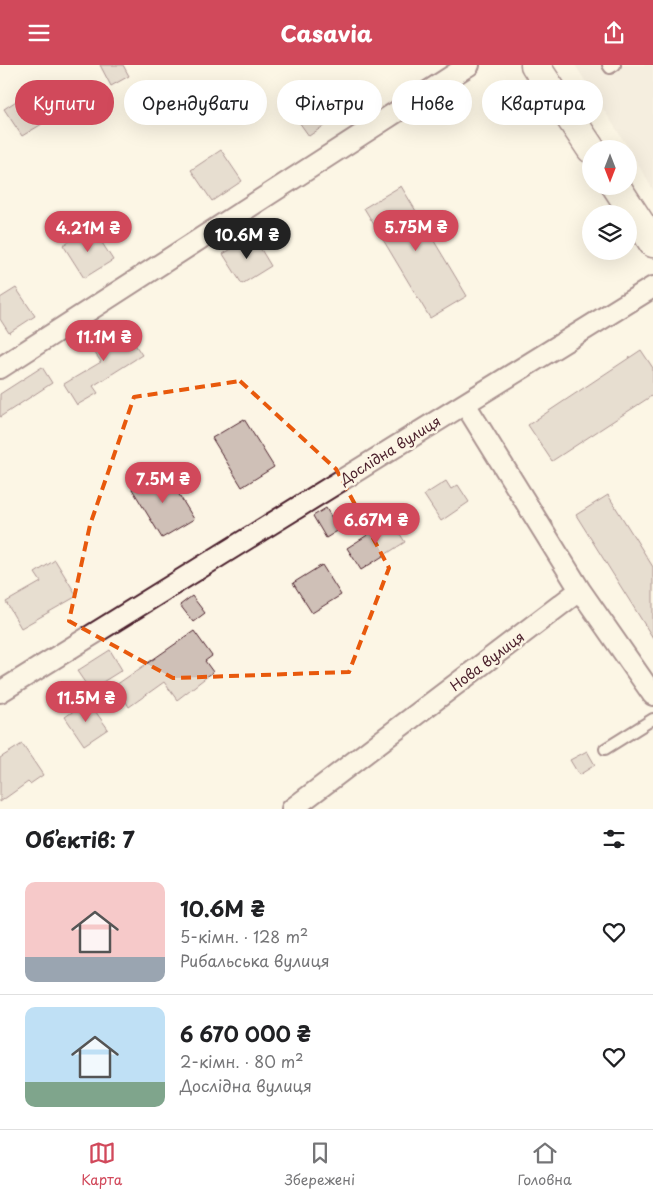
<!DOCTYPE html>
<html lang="uk">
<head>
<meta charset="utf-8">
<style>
  :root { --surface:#fff; --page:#f2f2f2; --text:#202124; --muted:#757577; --line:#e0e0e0; --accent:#d1495b }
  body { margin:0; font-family:"Playpen Sans",sans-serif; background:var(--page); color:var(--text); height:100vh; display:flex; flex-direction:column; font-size:19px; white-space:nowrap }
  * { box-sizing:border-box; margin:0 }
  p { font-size:16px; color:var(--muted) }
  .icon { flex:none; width:28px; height:28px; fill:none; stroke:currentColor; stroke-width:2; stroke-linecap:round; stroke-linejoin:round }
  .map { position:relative; height:744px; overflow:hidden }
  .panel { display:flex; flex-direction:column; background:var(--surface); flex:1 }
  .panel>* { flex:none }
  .banner { position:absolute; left:15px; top:15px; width:624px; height:45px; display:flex; gap:10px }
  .needle { width:32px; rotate:180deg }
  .tools { position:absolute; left:582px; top:75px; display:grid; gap:10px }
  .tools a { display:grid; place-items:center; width:55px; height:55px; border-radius:50%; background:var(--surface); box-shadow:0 5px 20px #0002; font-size:25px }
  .price { position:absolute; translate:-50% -42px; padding:0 11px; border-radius:18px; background:var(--accent); color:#fff; font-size:16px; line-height:32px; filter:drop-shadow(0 1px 2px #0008) }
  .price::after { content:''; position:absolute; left:50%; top:30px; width:15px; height:11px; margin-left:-8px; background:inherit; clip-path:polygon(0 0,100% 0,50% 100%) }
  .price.active { background:#222; color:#fff }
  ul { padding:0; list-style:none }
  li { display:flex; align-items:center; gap:15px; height:125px; padding:0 25px }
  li+li { border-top:1px solid var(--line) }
  li span { display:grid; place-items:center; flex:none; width:140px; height:100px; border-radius:10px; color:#555 }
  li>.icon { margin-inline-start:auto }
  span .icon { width:60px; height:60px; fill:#fffc; stroke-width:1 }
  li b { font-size:21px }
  h2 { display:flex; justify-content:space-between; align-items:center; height:60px; padding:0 25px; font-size:21px }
  .pill { padding:0 18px; border-radius:22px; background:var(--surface); box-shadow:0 5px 20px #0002; font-size:18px; line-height:45px }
  .pill.active { background:var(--accent); color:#fff }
  header { display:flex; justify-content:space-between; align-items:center; height:65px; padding:0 25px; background:var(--accent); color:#fff; font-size:22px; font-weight:800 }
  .menu { display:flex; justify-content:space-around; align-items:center; height:70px; border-top:1px solid var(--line); background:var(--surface); font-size:14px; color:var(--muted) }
  .menu a { display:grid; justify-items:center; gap:2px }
  .menu .active { color:var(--accent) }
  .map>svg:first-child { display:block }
  .built { fill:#eee5d7 }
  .building { fill:#cfc0b7; stroke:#4a1f2b }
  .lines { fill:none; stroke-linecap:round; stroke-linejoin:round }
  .lane-casing { stroke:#4a1f2b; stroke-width:14 }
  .street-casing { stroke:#4a1f2b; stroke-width:24 }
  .secondary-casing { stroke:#4a1f2b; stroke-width:31 }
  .lane { stroke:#fcf5e5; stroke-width:10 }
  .street { stroke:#fcf5e5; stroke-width:20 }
  .secondary { stroke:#fcf5e5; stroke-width:28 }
  .marked { fill:none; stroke:#e8590c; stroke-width:4; stroke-dasharray:10 6; stroke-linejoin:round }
  .labels { text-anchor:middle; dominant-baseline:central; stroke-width:5; stroke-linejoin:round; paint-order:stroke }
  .street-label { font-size:14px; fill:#4a1f2b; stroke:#fcf5e5 }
</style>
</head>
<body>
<header><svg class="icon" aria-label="menu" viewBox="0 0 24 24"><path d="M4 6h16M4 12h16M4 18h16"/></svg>Casavia<svg class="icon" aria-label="share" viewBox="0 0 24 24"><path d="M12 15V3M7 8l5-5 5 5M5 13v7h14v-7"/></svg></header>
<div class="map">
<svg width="653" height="744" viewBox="0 0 653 744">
  <rect width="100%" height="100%" fill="#fcf5e5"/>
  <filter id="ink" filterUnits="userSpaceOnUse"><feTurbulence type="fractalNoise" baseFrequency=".02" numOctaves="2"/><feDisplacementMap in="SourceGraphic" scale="10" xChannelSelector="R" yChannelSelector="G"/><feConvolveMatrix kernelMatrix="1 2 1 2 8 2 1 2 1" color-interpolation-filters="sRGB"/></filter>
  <g filter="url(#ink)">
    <path class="built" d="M575,0h78v125l-24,-41z"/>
    <path class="building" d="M100,0h23l6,11 -18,10z
      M308,30l20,28 -19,13 -20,-28z
      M24,31l18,28 -20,12 -18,-27z
      M221,85l21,31 -30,20 -21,-31z
      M401,121l66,110 -37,22 -66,-110z
      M92,162l21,33 -29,18 -21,-33z
      M253,171l18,30 -29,18 -19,-30z
      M16,223l19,28 -26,17 -9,-14v-21z
      M120,257l22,33 -49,31 5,7 -21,12 -13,-21 37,-22 -13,-19z
      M641,285l12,18v27l-101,66 -24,-36z
      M42,302l10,16 -52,34v-23z
      M244,354l30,48 -32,20 -30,-49z
      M164,405l30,49 -32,19 -30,-49z
      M446,416l5,8 7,-4 11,17 -28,19 -17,-26z
      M608,430l45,72v71l-77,-123z
      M326,443l13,22 -13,8 -13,-22z
      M391,455l14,22 -44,28 -14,-22z
      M55,495l22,36 -56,32 -15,-26 35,-20 -6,-9z
      M322,500l19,30 -29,18 -19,-30z
      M192,531l13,17 -12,9 -13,-17z
      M194,566l18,25 -7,5 8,11 -36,28 -13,-18 -35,25 -13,-22z
      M110,585l12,20 -32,20 -13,-19z
      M88,636l20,28 -24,16 -19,-28z
      M22,679l21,31 -13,9 -2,-2 -28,20v-44z
      M587,686l8,14 -16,10 -9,-15z"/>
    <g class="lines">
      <defs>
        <path id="lane" d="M608,0l2,3 5,-3
          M605,684l48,-30"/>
        <path id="street" d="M0,303l469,-303
          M465,339l115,186
          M0,627l653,-405
          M292,744l288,-219 73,105"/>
        <path id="secondary" d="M535,0l56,84
          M616,121l37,57"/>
      </defs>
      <use href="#lane" class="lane-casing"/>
      <use href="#street" class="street-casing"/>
      <use href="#secondary" class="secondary-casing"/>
      <use href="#lane" class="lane"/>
      <use href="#street" class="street"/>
      <use href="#secondary" class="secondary"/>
    </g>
  </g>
  <path d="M0 0H653V744H0ZM240,316l96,88 53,99 -40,104 -176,6 -104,-57 21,-96 44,-128z" fill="#fcf5e5" fill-opacity=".55" fill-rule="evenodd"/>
  <path class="marked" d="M240,316l96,88 53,99 -40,104 -176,6 -104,-57 21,-96 44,-128z"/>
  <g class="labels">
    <g class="street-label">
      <text transform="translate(390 385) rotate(-32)">Дослідна вулиця</text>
      <text transform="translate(487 596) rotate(-37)">Нова вулиця</text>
    </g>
  </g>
</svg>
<div class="tools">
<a><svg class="needle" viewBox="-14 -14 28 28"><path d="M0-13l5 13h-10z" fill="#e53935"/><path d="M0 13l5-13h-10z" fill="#757577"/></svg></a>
<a><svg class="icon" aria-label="layers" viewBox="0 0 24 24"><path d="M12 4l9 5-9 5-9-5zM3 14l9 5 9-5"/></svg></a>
</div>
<b class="price" style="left:416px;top:187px">5.75M ₴</b>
<b class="price" style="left:88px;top:188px">4.21M ₴</b>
<b class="price active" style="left:247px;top:195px">10.6M ₴</b>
<b class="price" style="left:104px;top:297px">11.1M ₴</b>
<b class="price" style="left:163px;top:439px">7.5M ₴</b>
<b class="price" style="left:376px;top:480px">6.67M ₴</b>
<b class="price" style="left:86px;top:658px">11.5M ₴</b>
<div class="banner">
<a class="pill active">Купити</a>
<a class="pill">Орендувати</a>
<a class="pill">Фільтри</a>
<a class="pill">Нове</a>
<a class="pill">Квартира</a>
</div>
</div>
<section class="panel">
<h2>Об’єктів: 7<svg class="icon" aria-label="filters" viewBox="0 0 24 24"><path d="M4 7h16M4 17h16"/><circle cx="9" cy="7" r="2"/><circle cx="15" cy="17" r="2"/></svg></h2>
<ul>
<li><span style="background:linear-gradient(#f6c9c9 75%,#9aa5b1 0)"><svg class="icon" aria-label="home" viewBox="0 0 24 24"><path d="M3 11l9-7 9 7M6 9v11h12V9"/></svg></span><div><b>10.6M ₴</b><p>5-кімн. · 128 m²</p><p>Рибальська вулиця</p></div><svg class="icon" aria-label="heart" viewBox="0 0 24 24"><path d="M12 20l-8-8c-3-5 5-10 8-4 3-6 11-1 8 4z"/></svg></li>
<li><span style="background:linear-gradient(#bfe0f5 75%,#7fa58c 0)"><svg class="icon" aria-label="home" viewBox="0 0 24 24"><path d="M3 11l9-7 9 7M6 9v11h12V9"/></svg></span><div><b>6 670 000 ₴</b><p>2-кімн. · 80 m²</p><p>Дослідна вулиця</p></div><svg class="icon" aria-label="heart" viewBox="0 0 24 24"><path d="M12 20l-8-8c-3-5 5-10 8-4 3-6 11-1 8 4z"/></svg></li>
</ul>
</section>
<nav class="menu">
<a class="active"><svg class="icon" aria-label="map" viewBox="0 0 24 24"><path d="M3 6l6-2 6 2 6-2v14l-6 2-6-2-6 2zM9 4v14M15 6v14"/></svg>Карта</a>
<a><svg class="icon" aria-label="saved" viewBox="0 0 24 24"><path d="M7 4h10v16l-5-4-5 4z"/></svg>Збережені</a>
<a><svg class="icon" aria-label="home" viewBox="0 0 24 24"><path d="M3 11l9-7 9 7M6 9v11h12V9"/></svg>Головна</a>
</nav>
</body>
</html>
